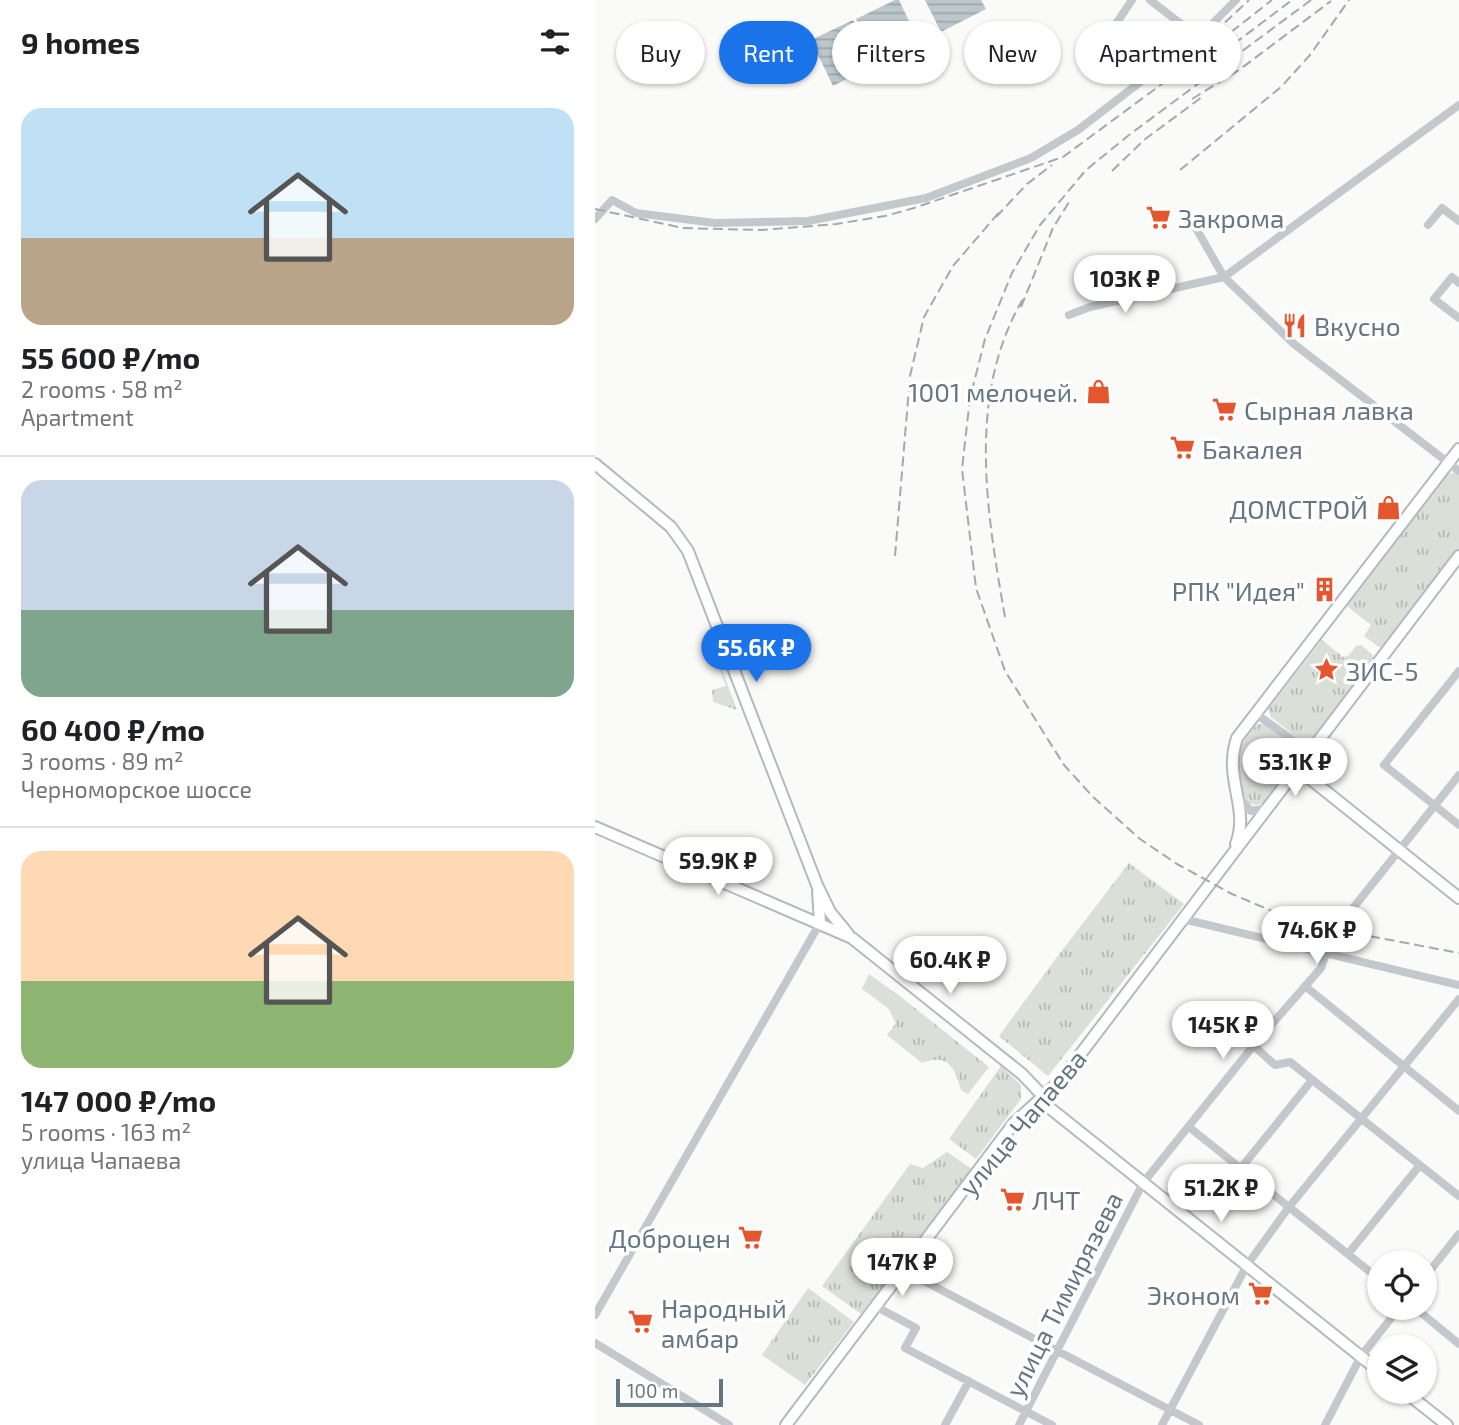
<!DOCTYPE html>
<html lang="en">
<head>
<meta charset="utf-8">
<style>
  :root { --surface:#fff; --page:#f2f2f2; --text:#202124; --muted:#757577; --line:#e0e0e0; --accent:#1a73e8 }
  body { margin:0; font-family:"Exo 2",sans-serif; background:var(--page); color:var(--text); height:100vh; display:flex; flex-direction:column; font-size:26px; white-space:nowrap }
  * { box-sizing:border-box; margin:0 }
  p { font-size:23px; color:var(--muted) }
  .icon { flex:none; width:38px; height:38px; fill:none; stroke:currentColor; stroke-width:2; stroke-linecap:round; stroke-linejoin:round }
  .map { position:relative; flex:1; overflow:hidden }
  .details { display:flex; flex-direction:column; background:var(--surface); width:595px }
  .details>* { flex:none }
  .guide { position:absolute; left:21px; top:21px; width:665px; height:63px; display:flex; gap:14px }
  .tools { position:absolute; left:772px; top:1250px; display:grid; gap:14px }
  .tools a { display:grid; place-items:center; width:70px; height:70px; border-radius:50%; background:var(--surface); box-shadow:0 2px 5px #0004; font-size:35px }
  .scale { position:absolute; left:21px; bottom:18px; width:107px; box-sizing:border-box; padding-left:7px; border:4px solid #657683; border-top:0; font-size:19px; line-height:24px; white-space:nowrap; color:#657683; -webkit-text-stroke:5px #fff; paint-order:stroke }
  .price { position:absolute; translate:-50% -60px; padding:0 16px; border-radius:24px; background:#fff; color:#222; font-size:23px; line-height:46px; filter:drop-shadow(0 2px 4px #0008) }
  .price::after { content:''; position:absolute; left:50%; top:42px; width:21px; height:16px; margin-left:-10px; background:inherit; clip-path:polygon(0 0,100% 0,50% 100%) }
  .price.selected { background:var(--accent); color:#fff }
  ul { padding:0; list-style:none }
  li { display:grid; align-content:center; gap:14px; height:371px; padding:0 21px }
  li+li { border-top:2px solid var(--line) }
  li span { display:grid; place-items:center; height:217px; border-radius:21px; color:#555 }
  li>.icon { margin-inline-start:auto }
  span .icon { width:126px; height:126px; fill:#fffc; stroke-width:1 }
  li b { font-size:30px }
  h2 { display:flex; justify-content:space-between; align-items:center; height:84px; padding:0 21px; font-size:30px }
  .chip { padding:0 24px; border-radius:32px; background:var(--surface); box-shadow:0 2px 5px #0004; font-size:24px; line-height:63px }
  .chip.selected { background:var(--accent); color:#fff }
  main { display:flex; flex:1; min-height:0 }
  .map>svg:first-child { display:block }
  .grass { fill:url(#grass-tufts) }
  .water { fill:url(#water-rules) }
  .lines { fill:none; stroke-linecap:round; stroke-linejoin:round }
  .secondary-casing { stroke:#b3babf; stroke-width:14 }
  .street { stroke:#c3c8cc; stroke-width:8 }
  .secondary { stroke:#fff; stroke-width:10 }
  .rail { stroke:#a2aab0; stroke-width:2; stroke-dasharray:10 5; stroke-linecap:butt }
  .labels { text-anchor:middle; dominant-baseline:central; stroke-width:7; stroke-linejoin:round; paint-order:stroke }
  .poi-label { font-size:26px; fill:#657683; stroke:#fff; text-anchor:start }
  .street-label { font-size:26px; fill:#657683; stroke:#fff }
</style>
</head>
<body>
<main>
<section class="details">
<h2>9 homes<svg class="icon" aria-label="filters" viewBox="0 0 24 24"><path d="M4 7h16M4 17h16"/><circle cx="9" cy="7" r="2"/><circle cx="15" cy="17" r="2"/></svg></h2>
<ul>
<li><span style="background:linear-gradient(#bfe0f5 60%,#b9a48a 0)"><svg class="icon" aria-label="home" viewBox="0 0 24 24"><path d="M3 11l9-7 9 7M6 9v11h12V9"/></svg></span><div><b>55 600 ₽/mo</b><p>2 rooms · 58 m²</p><p>Apartment</p></div></li>
<li><span style="background:linear-gradient(#c9d6e8 60%,#7fa58c 0)"><svg class="icon" aria-label="home" viewBox="0 0 24 24"><path d="M3 11l9-7 9 7M6 9v11h12V9"/></svg></span><div><b>60 400 ₽/mo</b><p>3 rooms · 89 m²</p><p>Черноморское шоссе</p></div></li>
<li><span style="background:linear-gradient(#ffd9b3 60%,#8fb573 0)"><svg class="icon" aria-label="home" viewBox="0 0 24 24"><path d="M3 11l9-7 9 7M6 9v11h12V9"/></svg></span><div><b>147 000 ₽/mo</b><p>5 rooms · 163 m²</p><p>улица Чапаева</p></div></li>
</ul>
</section>
<div class="map">
<svg width="864" height="1425" viewBox="0 0 864 1425">
  <defs>
    <pattern id="grass-tufts" width="24" height="20" patternUnits="userSpaceOnUse" patternTransform="scale(1.75)"><rect width="24" height="20" fill="#dadfd7"/><path d="M3 7l-1-3M5 7V3M7 7l1-3M15 17l-1-3M17 17v-4M19 17l1-3" fill="none" stroke="#b4b9b4"/></pattern>
    <pattern id="water-rules" width="6" height="5" patternUnits="userSpaceOnUse" patternTransform="scale(1.75)"><rect width="6" height="5" fill="#bbc7cb"/><path d="M0 2.5h6" fill="none" stroke="#9ca6aa"/></pattern>
  </defs>
  <rect width="100%" height="100%" fill="#fafaf8"/>
  <path class="grass" d="M861,472l3,3v73l-75,100 -5,-1 -15,-11 7,-11 -24,-19 101,-132z
    M727,640l21,17 5,-1 8,-10 5,-1 12,10v6l-62,81 -6,2 -34,-27 -3,-8z
    M118,646l24,64 -24,-8 -1,-12 14,-4 -10,-27 -8,5 -1,-8z
    M672,723l34,26v8l-36,46 -9,2 -9,-2c-8,-10 -11,-44 -6,-56 3,-8 11,-16 16,-23z
    M534,863l55,41 -136,172 -49,-40 58,-79z
    M274,974l32,23 88,70 -21,27 -7,-4c-6,-22 -13,-37 -39,-27l-35,-28 9,-12 -8,-15 -26,-19z
    M406,1066l20,19v14l-45,60 -27,-20z
    M352,1152l25,17 -111,145 -39,-28 88,-122 13,4z
    M213,1288l46,34 -49,63 -43,-30z"/>
  <path class="water" d="M300,0h4l21,44 -42,20 -22,-45z
    M330,0h56l5,9 -45,23z
    M258,20l22,45 -42,21 -22,-46z"/>
  <g class="lines">
    <defs>
      <path id="secondary" d="M0,464l76,63 17,24 129,334 13,27 18,22
        M703,769l161,129
        M0,827l257,111 170,136 20,21 9,14 328,262
        M641,844c14,-37 -13,-65 1,-106l222,-289
        M223,891l2,32
        M809,1391l43,34
        M191,1425l228,-302 46,-42 399,-525"/>
    </defs>
    <use href="#secondary" class="secondary-casing"/>
    <path class="street" d="M555,0l48,37
      M503,40l11,-6 23,-34
      M587,211l15,19 27,47 70,67 165,127
      M0,219l17,-19 24,13 79,10 93,-2 118,-23 105,-40 47,-28 123,-95 35,-35
      M833,225l14,-17 17,13
      M864,283l-7,-6 -18,22 25,19
      M474,315l21,-8 134,-30 235,-172
      M864,671l-75,94 75,60
      M661,714l54,38
      M643,797l13,14 17,-3
      M755,912l109,-137
      M588,919l276,66
      M710,986l154,125
      M659,1046l21,19 15,-3 169,134
      M594,1127l190,152
      M646,1168l71,-88
      M753,1254l72,-89
      M308,1270l296,155
      M830,1277l34,-43
      M280,1306l41,22 -11,20 147,77
      M819,1307l45,37
      M0,1315l225,-392
      M0,1343l134,82
      M350,1425l24,-44
      M424,1425l124,-242 115,-143 63,-72 5,-14
      M567,1425l85,-160 42,-58 170,-208
      M730,1425l36,-69 39,-49"/>
    <use href="#secondary" class="secondary"/>
    <path class="rail" d="M716,0l-182,135 -43,35 -46,55 -28,48 -27,66 -15,59 -8,71 14,119 29,83 59,94 29,32 47,42 37,25 55,30 47,20 53,15 127,24
      M608,43l46,-43
      M627,53l70,-53
      M597,99l47,-29 92,-69
      M585,170l101,-83 29,-32 39,-55
      M517,171l32,-31 58,-43
      M0,209l88,19 79,2 74,-6 49,-8 29,-8 149,-51 149,-110 60,-47
      M401,217l31,-33 25,-19
      M426,307l32,-79 16,-26
      M300,556l15,-180 14,-59 29,-51 48,-56
      M410,617c-18,-103 -39,-221 18,-318"/>
  </g>
  <defs>
    <symbol id="supermarket-bare" viewBox="-9 -9 18 18"><path d="M-6-5.5h2.5l.6 2H6L4.5 2H-2.5L-4.4-4H-6ZM-1.5 3.2a1.3 1.3 0 1 0 .1 0ZM3 3.2a1.3 1.3 0 1 0 .1 0Z" fill="#e4572e" stroke="#fff" stroke-width="2.5" paint-order="stroke"/></symbol>
    <symbol id="restaurant-bare" viewBox="-9 -9 18 18"><path d="M-5-6h1v4h1v-4h1v4h1v-4h1v5L-1.5 .5V6h-2V.5L-5-1ZM5-6V6H3V1.5H1.5Q1.5-4 5-6Z" fill="#e4572e" stroke="#fff" stroke-width="2.5" paint-order="stroke"/></symbol>
    <symbol id="shop-bare" viewBox="-9 -9 18 18"><path d="M-5-2.5h2.3a2.7 3.5 0 0 1 5.4 0H5L5.5 6h-11ZM-1.5-2.5h3a1.5 2.3 0 0 0-3 0Z" fill="#e4572e" stroke="#fff" stroke-width="2.5" paint-order="stroke"/></symbol>
    <symbol id="building-bare" viewBox="-9 -9 18 18"><path d="M-4-6H4V6H1V3H-1V6H-4ZM-2.5-4.3h1.7v1.8h-1.7ZM.8-4.3h1.7v1.8H.8ZM-2.5-1h1.7V.8h-1.7ZM.8-1h1.7V.8H.8Z" fill="#e4572e" stroke="#fff" stroke-width="2.5" paint-order="stroke"/></symbol>
    <symbol id="sight-bare" viewBox="-9 -9 18 18"><path d="M0-6L1.8-2.2L6-1.7L2.9 1.2L3.7 5.4L0 3.3L-3.7 5.4L-2.9 1.2L-6-1.7L-1.8-2.2Z" fill="#e4572e" stroke="#fff" stroke-width="2.5" paint-order="stroke"/></symbol>
  </defs>
  <g fill-rule="evenodd">
    <use href="#supermarket-bare" x="546" y="200" width="35" height="35"/>
    <use href="#restaurant-bare" x="682" y="308" width="35" height="35"/>
    <use href="#shop-bare" x="486" y="374" width="35" height="35"/>
    <use href="#supermarket-bare" x="612" y="392" width="35" height="35"/>
    <use href="#supermarket-bare" x="570" y="430" width="35" height="35"/>
    <use href="#shop-bare" x="776" y="490" width="35" height="35"/>
    <use href="#building-bare" x="712" y="572" width="35" height="35"/>
    <use href="#sight-bare" x="714" y="652" width="35" height="35"/>
    <use href="#supermarket-bare" x="400" y="1182" width="35" height="35"/>
    <use href="#supermarket-bare" x="138" y="1220" width="35" height="35"/>
    <use href="#supermarket-bare" x="648" y="1276" width="35" height="35"/>
    <use href="#supermarket-bare" x="28" y="1304" width="35" height="35"/>
  </g>
  <g class="labels">
    <g class="poi-label">
      <text x="583" y="217">Закрома</text>
      <text x="719" y="325">Вкусно</text>
      <text x="483" y="391" text-anchor="end">1001 мелочей.</text>
      <text x="649" y="409">Сырная лавка</text>
      <text x="607" y="448">Бакалея</text>
      <text x="773" y="508" text-anchor="end">ДОМСТРОЙ</text>
      <text x="710" y="590" text-anchor="end">РПК "Идея"</text>
      <text x="751" y="670">ЗИС-5</text>
      <text x="437" y="1199">ЛЧТ</text>
      <text x="136" y="1237" text-anchor="end">Доброцен</text>
      <text x="645" y="1294" text-anchor="end">Эконом</text>
      <text x="66" y="1307">Народный<tspan x="66" dy="30">амбар</tspan></text>
    </g>
    <g class="street-label">
      <text transform="translate(427 1122) rotate(-50)">улица Чапаева</text>
      <text transform="translate(468 1294) rotate(-63)">улица Тимирязева</text>
    </g>
  </g>
</svg>
<div class="tools">
<a><svg class="icon" aria-label="locate" viewBox="0 0 24 24"><circle cx="12" cy="12" r="6"/><path d="M12 2v4M12 18v4M2 12h4M18 12h4"/></svg></a>
<a><svg class="icon" aria-label="layers" viewBox="0 0 24 24"><path d="M12 4l9 5-9 5-9-5zM3 14l9 5 9-5"/></svg></a>
</div>
<div class="scale">100 m</div>
<b class="price" style="left:530px;top:315px">103K ₽</b>
<b class="price selected" style="left:161px;top:684px">55.6K ₽</b>
<b class="price" style="left:700px;top:798px">53.1K ₽</b>
<b class="price" style="left:123px;top:897px">59.9K ₽</b>
<b class="price" style="left:722px;top:966px">74.6K ₽</b>
<b class="price" style="left:355px;top:996px">60.4K ₽</b>
<b class="price" style="left:628px;top:1061px">145K ₽</b>
<b class="price" style="left:626px;top:1224px">51.2K ₽</b>
<b class="price" style="left:307px;top:1298px">147K ₽</b>
<div class="guide">
<a class="chip">Buy</a>
<a class="chip selected">Rent</a>
<a class="chip">Filters</a>
<a class="chip">New</a>
<a class="chip">Apartment</a>
</div>
</div>
</main>
</body>
</html>
